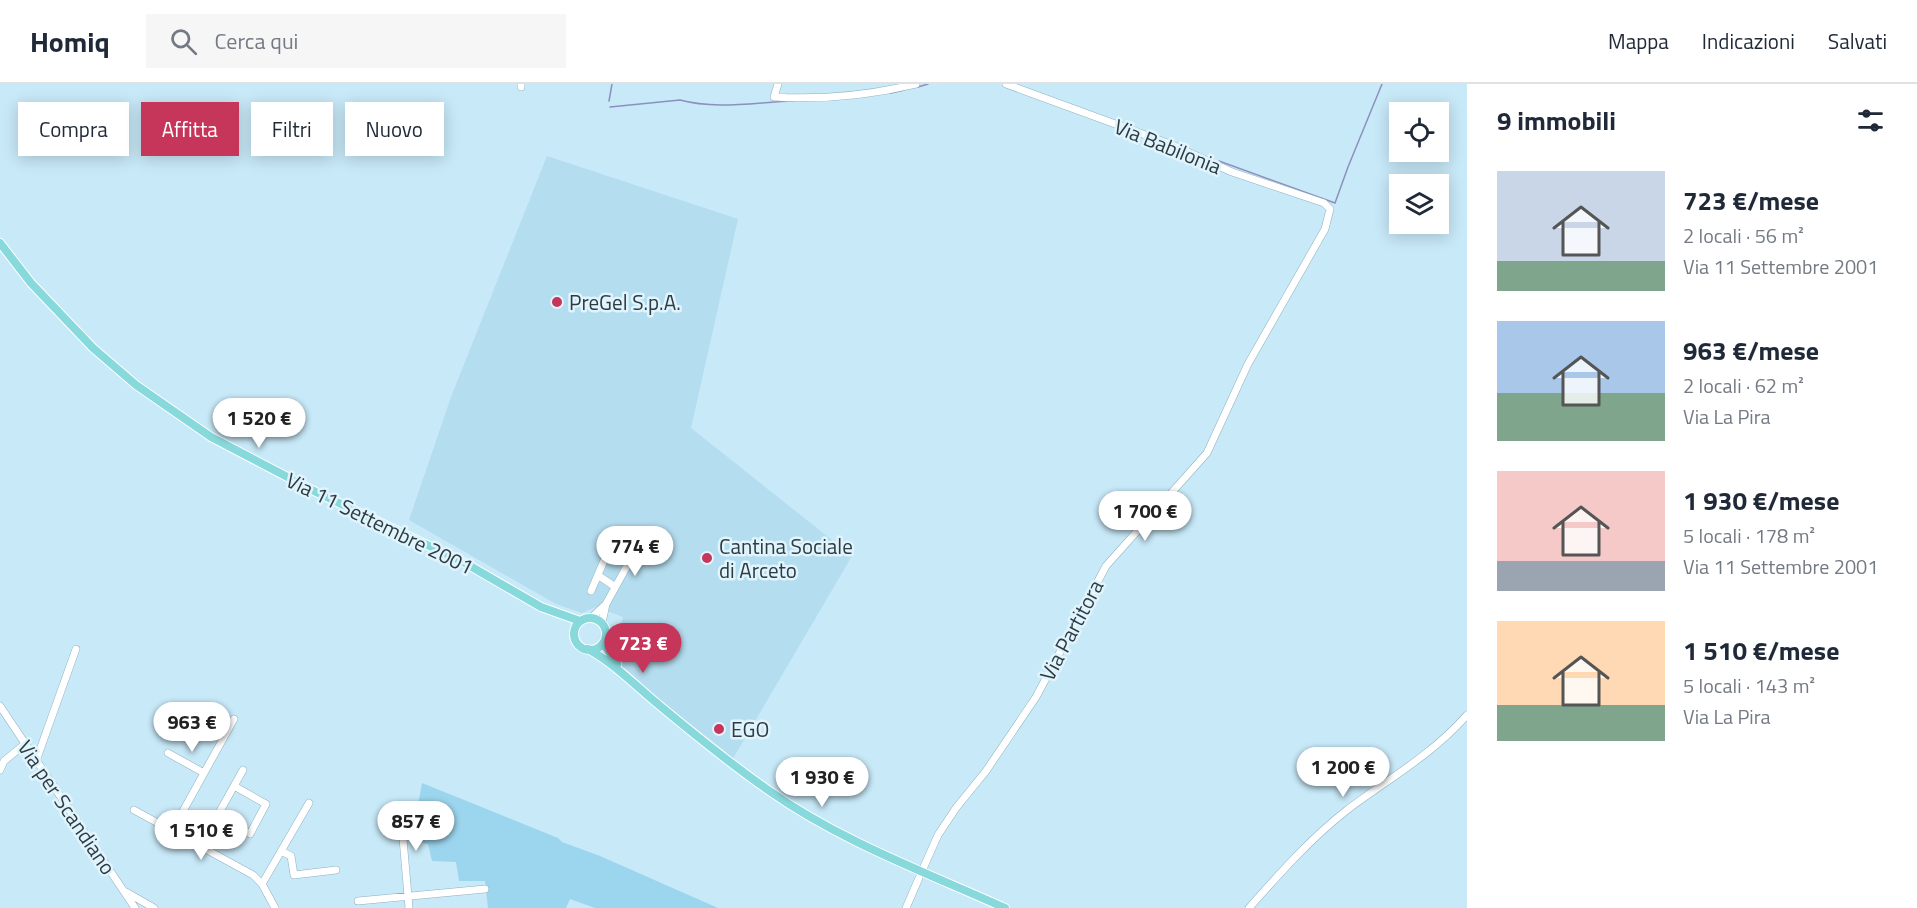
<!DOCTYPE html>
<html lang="it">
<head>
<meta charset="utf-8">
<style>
  :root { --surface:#fff; --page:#f6f6f7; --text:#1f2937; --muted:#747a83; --line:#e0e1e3; --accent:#c6365a }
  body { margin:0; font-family:"Titillium Web",sans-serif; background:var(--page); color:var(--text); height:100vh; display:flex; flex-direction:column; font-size:22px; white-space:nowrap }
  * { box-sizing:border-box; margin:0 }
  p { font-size:20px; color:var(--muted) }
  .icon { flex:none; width:33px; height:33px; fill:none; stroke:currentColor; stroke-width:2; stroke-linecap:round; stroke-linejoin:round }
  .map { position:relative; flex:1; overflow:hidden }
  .side { display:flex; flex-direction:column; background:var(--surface); width:450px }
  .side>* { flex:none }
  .hud { position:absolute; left:18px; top:18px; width:570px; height:54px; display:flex; gap:12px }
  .controls { position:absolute; left:1389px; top:18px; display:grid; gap:12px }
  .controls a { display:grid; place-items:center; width:60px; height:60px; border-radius:0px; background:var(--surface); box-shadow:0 3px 15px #0003; font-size:30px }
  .price { position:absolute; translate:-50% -51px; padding:0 14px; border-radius:21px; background:#fff; color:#222; font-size:20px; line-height:39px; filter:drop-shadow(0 2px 3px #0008) }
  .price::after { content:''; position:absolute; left:50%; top:36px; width:18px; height:14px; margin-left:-9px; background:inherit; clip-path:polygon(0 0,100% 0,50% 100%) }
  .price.active { background:var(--accent); color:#fff }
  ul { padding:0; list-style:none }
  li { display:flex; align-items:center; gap:18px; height:150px; padding:0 30px }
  li span { display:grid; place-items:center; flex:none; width:168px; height:120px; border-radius:0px; color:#555 }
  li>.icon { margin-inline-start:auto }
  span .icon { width:72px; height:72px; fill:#fffc; stroke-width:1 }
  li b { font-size:26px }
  h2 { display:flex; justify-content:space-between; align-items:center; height:72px; padding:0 30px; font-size:26px }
  .pill { padding:0 21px; border-radius:0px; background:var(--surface); box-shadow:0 3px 15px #0003; font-size:21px; line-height:54px }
  .pill.active { background:var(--accent); color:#fff }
  header { display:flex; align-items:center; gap:36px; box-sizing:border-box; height:84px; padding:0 30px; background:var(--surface); border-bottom:2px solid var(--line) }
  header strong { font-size:28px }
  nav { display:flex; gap:33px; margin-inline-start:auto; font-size:21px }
  .search { width:420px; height:54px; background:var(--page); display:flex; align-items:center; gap:15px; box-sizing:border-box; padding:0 21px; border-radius:0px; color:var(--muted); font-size:22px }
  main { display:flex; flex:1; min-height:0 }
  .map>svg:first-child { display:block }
  .built { fill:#b4ddef }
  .green { fill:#9cd5ee }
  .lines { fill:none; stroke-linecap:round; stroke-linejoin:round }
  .stream { stroke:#8c90be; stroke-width:1.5 }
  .minor-casing { stroke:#90b0be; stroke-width:8 }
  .major-casing { stroke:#fff; stroke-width:10 }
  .minor { stroke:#fff; stroke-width:7 }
  .major { stroke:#88d9dc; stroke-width:8 }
  .poi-dot { fill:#c6365a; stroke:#e0f4fd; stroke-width:2 }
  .labels { text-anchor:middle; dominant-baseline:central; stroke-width:5; stroke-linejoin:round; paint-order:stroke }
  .street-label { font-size:21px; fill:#2e3b41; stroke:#e0f4fd }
  .poi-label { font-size:21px; fill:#2e3b41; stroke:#e0f4fd; text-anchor:start }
</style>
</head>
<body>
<header>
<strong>Homiq</strong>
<div class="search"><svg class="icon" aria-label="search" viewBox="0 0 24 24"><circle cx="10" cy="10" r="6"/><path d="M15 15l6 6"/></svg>Cerca qui</div>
<nav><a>Mappa</a><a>Indicazioni</a><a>Salvati</a></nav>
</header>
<main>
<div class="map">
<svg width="1467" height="824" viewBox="0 0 1467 824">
  <rect width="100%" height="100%" fill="#c8e9f8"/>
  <path class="built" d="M547,72l191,63 -47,209 161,128 -121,206 -6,-5 2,-4 -62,-49 -1,1 -42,-35 -9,-15 10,-38 -27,-10 -14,6 -26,-9 -147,-84 42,-123z"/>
  <path class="green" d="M422,699l136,55 4,4 38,14 118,52h-123l-25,-9 -4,9h-78l-3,-27h-26l-3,-19 -24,-1 -4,-17 -10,-2 -1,-31z"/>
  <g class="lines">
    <path class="stream" d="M918,3l10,-3
      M891,9l13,-3
      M609,17l3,-17
      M610,23l70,-7c37,10 76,2 114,1
      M1219,77l116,42 13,-36 34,-83"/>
    <defs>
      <path id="minor" d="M521,0v3
        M778,0l-4,13c48,3 96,-2 142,-13
        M599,492l15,10
        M591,507l21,-49 12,2 13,6
        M606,520l36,-65
        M591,534l15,-14 -4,19
        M0,622l135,202
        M168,669l36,20
        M36,677l40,-112
        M0,686l4,-9 21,-17
        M234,702l9,-16
        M134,726l119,65 9,9 13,24
        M391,732l8,3 3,8 7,81
        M172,747l62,-112
        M200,763l34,-61 32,18 -16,30 -33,-17
        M281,767l10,5 3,19 42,-5
        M922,787l16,-36 18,-27 30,-37 50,-74 70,-131 101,-113 41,-89 77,-135 5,-20 -6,-6 -92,-31 -62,-28 -164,-60
        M262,800l47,-81
        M126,808l28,16
        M358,817l127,-12
        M906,824l13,-30
        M1249,824c31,-35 61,-69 98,-98 41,-31 85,-55 120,-95"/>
      <path id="major" d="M0,159l31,40 62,65 43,37 75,52 105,55 149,71 76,44 39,14
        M574 550a16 16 0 1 1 32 0a16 16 0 1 1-32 0Z
        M603,559l14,21
        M588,565c25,14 44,33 65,51 37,31 75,62 115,90 72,51 157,82 237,118"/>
    </defs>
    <use href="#minor" class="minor-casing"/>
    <use href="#major" class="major-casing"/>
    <use href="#minor" class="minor"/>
    <use href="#major" class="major"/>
  </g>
  <g class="poi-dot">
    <circle cx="557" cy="218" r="6"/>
    <circle cx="707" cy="474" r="6"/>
    <circle cx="719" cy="645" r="6"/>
  </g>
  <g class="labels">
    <g class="street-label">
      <text transform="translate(1168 62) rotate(22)">Via Babilonia</text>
      <text transform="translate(380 439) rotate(26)">Via 11 Settembre 2001</text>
      <text transform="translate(1071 546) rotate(-62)">Via Partitora</text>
      <text transform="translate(67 723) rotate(56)">Via per Scandiano</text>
    </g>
    <g class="poi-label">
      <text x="569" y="218">PreGel S.p.A.</text>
      <text x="719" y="462">Cantina Sociale<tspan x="719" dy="24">di Arceto</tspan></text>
      <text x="731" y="645">EGO</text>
    </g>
  </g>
</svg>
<div class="controls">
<a><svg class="icon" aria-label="locate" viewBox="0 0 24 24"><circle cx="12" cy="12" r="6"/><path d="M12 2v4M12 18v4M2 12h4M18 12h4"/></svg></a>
<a><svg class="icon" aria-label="layers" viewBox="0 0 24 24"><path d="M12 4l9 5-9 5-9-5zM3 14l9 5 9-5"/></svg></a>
</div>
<b class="price" style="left:259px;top:365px">1 520 €</b>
<b class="price" style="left:1145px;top:458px">1 700 €</b>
<b class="price" style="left:635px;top:493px">774 €</b>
<b class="price active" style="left:643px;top:590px">723 €</b>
<b class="price" style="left:192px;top:669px">963 €</b>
<b class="price" style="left:1343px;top:714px">1 200 €</b>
<b class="price" style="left:822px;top:724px">1 930 €</b>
<b class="price" style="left:416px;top:768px">857 €</b>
<b class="price" style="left:201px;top:777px">1 510 €</b>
<div class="hud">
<a class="pill">Compra</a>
<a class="pill active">Affitta</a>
<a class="pill">Filtri</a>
<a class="pill">Nuovo</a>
</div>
</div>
<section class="side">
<h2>9 immobili<svg class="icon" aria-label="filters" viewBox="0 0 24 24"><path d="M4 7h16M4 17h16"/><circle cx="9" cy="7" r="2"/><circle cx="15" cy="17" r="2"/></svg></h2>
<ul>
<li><span style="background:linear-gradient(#c9d6e8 75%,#7fa58c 0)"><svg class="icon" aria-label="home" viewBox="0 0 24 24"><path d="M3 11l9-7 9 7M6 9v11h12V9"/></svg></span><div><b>723 €/mese</b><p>2 locali · 56 m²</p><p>Via 11 Settembre 2001</p></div></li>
<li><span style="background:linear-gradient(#a9c7e8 60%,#7fa58c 0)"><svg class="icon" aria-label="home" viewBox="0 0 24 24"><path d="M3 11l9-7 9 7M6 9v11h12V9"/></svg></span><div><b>963 €/mese</b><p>2 locali · 62 m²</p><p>Via La Pira</p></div></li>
<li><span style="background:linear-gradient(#f6c9c9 75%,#9aa5b1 0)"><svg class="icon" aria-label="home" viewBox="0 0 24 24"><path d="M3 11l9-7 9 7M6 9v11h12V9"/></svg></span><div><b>1 930 €/mese</b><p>5 locali · 178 m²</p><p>Via 11 Settembre 2001</p></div></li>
<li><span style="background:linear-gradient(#ffd9b3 70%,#7fa58c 0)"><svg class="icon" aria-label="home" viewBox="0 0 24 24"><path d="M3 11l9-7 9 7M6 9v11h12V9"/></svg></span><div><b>1 510 €/mese</b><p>5 locali · 143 m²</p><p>Via La Pira</p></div></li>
</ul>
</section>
</main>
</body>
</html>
